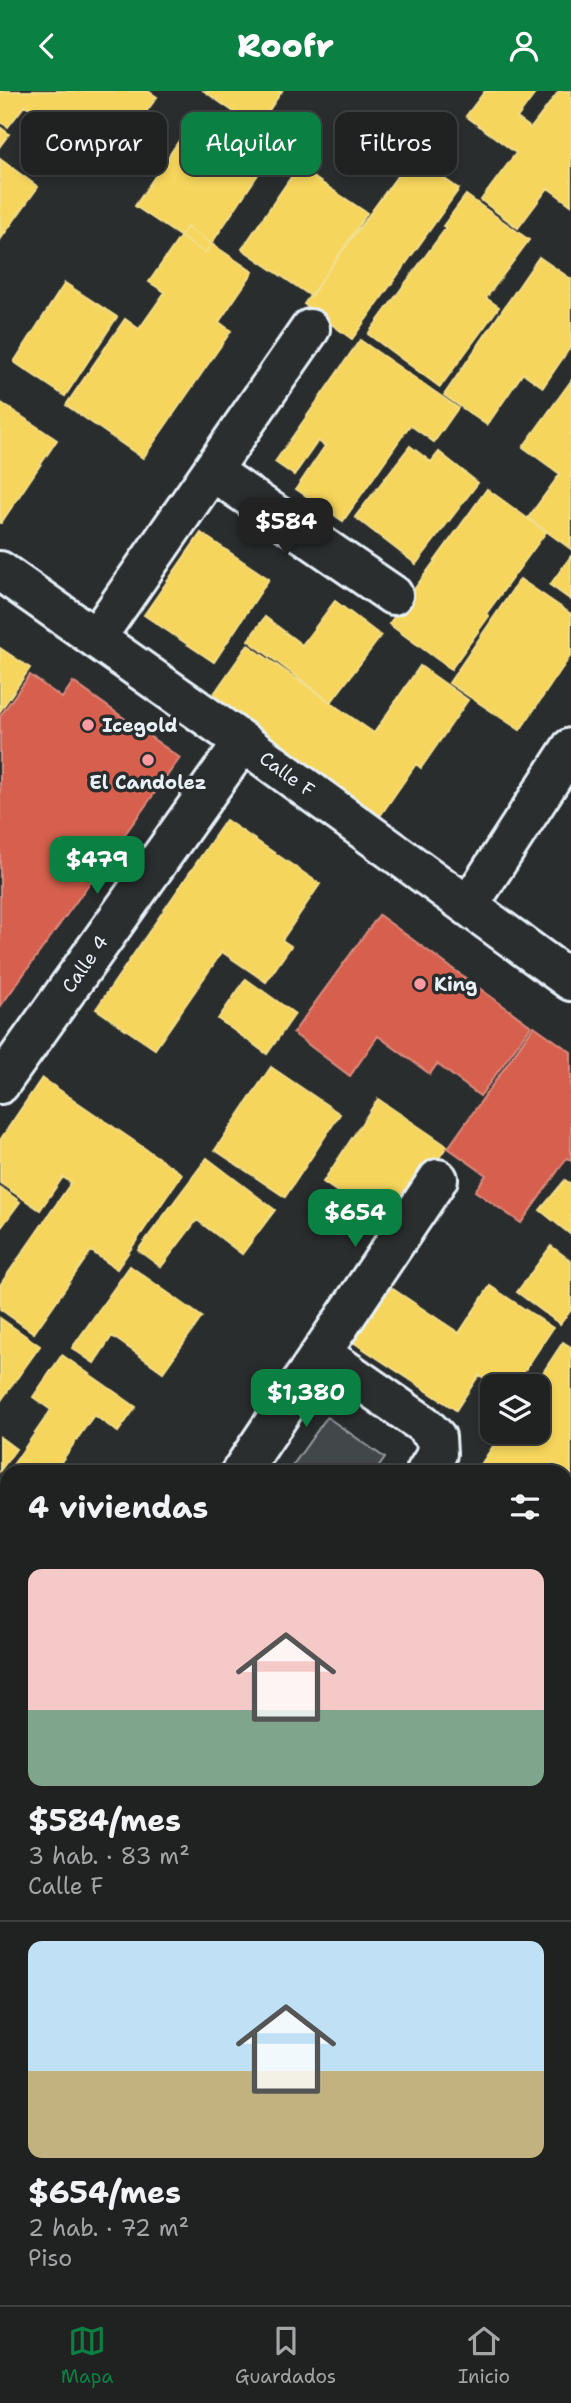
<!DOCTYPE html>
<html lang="es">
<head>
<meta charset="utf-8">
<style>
  :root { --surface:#202222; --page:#2d2f2f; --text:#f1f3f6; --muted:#a2a4a5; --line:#3d3f40; --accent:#0b8043 }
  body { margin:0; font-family:"Shantell Sans",sans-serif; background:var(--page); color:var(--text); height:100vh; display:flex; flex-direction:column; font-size:26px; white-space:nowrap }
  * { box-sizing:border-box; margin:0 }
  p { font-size:23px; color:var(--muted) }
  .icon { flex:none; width:38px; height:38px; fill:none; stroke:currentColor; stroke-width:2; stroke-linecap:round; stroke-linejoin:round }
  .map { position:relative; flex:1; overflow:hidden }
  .side { position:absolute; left:0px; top:1374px; width:572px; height:842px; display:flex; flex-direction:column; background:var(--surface); border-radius:21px 21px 0 0; box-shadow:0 4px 10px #0003,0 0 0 2px var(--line) }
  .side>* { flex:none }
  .top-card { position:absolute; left:21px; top:21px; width:530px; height:63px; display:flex; gap:14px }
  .fabs { position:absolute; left:480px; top:1283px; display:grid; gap:14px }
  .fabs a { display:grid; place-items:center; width:70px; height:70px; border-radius:14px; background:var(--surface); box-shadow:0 4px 10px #0003,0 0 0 2px var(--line); font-size:35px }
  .price { position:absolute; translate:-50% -60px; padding:0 16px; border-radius:14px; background:var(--accent); color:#fff; font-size:23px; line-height:46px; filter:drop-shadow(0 2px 4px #0008) }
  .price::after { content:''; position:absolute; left:50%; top:42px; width:21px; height:16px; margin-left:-10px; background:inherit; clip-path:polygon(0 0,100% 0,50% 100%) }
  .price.active { background:#222; color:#fff }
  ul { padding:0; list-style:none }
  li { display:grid; align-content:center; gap:14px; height:371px; padding:0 28px }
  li+li { border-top:2px solid var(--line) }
  li span { display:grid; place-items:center; height:217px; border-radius:14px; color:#555 }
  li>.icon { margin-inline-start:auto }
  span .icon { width:126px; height:126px; fill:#fffc; stroke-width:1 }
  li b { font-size:30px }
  h2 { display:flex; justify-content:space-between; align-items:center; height:84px; padding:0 28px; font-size:30px }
  .chip { padding:0 24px; border-radius:14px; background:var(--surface); box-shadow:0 4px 10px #0003,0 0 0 2px var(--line); font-size:24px; line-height:63px }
  .chip.active { background:var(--accent); color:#fff }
  header { display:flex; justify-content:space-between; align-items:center; height:91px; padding:0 28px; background:var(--accent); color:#fff; font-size:32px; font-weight:800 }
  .tabs { display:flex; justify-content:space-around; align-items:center; height:98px; border-top:2px solid var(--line); background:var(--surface); font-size:19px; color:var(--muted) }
  .tabs a { display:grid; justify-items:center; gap:4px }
  .tabs .active { color:var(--accent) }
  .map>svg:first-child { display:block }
  .built { fill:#363a3b }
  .green { fill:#424648; stroke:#959ca0; stroke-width:2 }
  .homes { fill:#f6d55c; stroke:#f2dd8b; stroke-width:2 }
  .shops { fill:#d6604d; stroke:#db8c80; stroke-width:2 }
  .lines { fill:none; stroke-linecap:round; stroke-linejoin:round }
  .stream { stroke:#989fa3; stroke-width:10 }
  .minor-casing { stroke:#e8f1f8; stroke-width:44 }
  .minor { stroke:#2a2d2e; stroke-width:38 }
  .poi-dot { fill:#ff9aa2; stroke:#2a2d2e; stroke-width:2.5 }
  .labels { text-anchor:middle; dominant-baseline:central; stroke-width:7; stroke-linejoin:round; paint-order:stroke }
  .poi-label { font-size:19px; font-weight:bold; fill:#e8f1f8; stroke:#2a2d2e; text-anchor:start }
  .street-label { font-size:19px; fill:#e8f1f8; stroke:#2a2d2e }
</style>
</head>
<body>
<header><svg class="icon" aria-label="back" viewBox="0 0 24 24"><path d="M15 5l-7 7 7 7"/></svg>Roofr<svg class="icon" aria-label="person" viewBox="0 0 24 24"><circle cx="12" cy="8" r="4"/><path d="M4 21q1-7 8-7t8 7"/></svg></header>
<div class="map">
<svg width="571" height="2214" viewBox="0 0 571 2214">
  <rect width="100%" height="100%" fill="#2a2d2e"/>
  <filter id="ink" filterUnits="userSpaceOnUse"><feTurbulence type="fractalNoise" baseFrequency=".0143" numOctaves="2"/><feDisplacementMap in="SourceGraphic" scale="14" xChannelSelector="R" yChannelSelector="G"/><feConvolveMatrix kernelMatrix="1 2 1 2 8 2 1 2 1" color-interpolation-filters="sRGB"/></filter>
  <g filter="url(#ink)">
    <path class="built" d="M571,2016v198h-137l4,-6h127v-184z"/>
    <path class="green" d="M327,1326l58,41 -10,14h-87z"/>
    <path class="homes" d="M0,0h148l9,6 -32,44 -38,-28 -17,24 -45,-32 -17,22 -8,-5z
      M204,0h78l-25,37z
      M485,0h52l-20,27 14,10 28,-37h12v114l-23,-17 -30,40 -37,-28 35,-47 -50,-37z
      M191,32l70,47 -56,83 -70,-47z
      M0,36l9,7 -9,12z
      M412,65l47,33 -107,150 -48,-35z
      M0,68l38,28 -38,53z
      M298,76l69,46 -56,83 -69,-47z
      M466,104l63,45 -43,58 13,9 -59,80 -72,-53 78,-106 -3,-2z
      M187,136l66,45 -34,50 12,9 -88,127 -77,-53 59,-86 14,10 26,-37 -16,-10z
      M539,166l32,22v67l-28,41 -20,-14 -36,52 -43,-30z
      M65,192l52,34 -52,79 -51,-34z
      M360,249l98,68 -24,34 -24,-17 -67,96 -47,-32 29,-43 -7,-5 -24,34 -19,-13z
      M571,290v168l-43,-31 32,-44 -37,-27z
      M0,311l57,38 -56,83h-1z
      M410,355l21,16 8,-10 39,31 -62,81 -61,-47z
      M487,398l59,43 -60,82 3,2 -38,53 -62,-45z
      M201,442l68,46 -55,83 -70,-47z
      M571,465v44l-21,-15z
      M520,488l51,35v41l-51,75 -71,-47z
      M335,510l46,35 -50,66 -83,-62 17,-23 37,28z
      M248,554l126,88 46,-67 48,34 -47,68 -5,-4 -36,52 -169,-118z
      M0,557l30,20 -30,43z
      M226,729l94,64 -38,56 9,6 -25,36 -44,-30 -67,97 -59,-40z
      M246,888l49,35 -28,40 -49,-35z
      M271,976l69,47 -55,83 -70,-47z
      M42,987l140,96 -65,95 -26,-18 -57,82 -34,-24v-24l71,-102 -8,-6 -23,33 -40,-27v-43z
      M378,1008l69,47 -56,83 -68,-47z
      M207,1067l68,52 -33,44 -45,-34 -36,47 -23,-17z
      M565,1089l6,4v51l-31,-25z
      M0,1096l20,15 -20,27z
      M551,1155l20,15v49l-11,14 -43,-32z
      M130,1175l72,51 -39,55 -51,-36 -18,27 -22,-15z
      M387,1194l72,48 31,-47 63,42 -34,51 10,7h-33l-17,-11 -23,35 -106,-70z
      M0,1227l40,28 -40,56z
      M563,1251l8,5v128l-18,-12 -6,9h-71l27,-41h34v-45h-3z
      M62,1264l74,52 -18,25 -24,-17 -40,57h-46l43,-62 -18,-13z
      M492,1312v22l-10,-7z
      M0,1346l16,12 -16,22z
      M7,1382v95l-7,-4v-81z
      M565,1403l6,4v93l-6,-3v-37l5,-7 -5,-3z
      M0,1544l7,6v91l-7,-6z
      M7,1657v93l-7,-5v-78z
      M565,1709l6,3v160l-6,-4z
      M0,1767l7,4v95l-7,10z
      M382,2208h43l-4,6h-31z"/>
    <path class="shops" d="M30,584l32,23 11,-16 107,76 -180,249v-291z
      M379,824l152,111 -51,70 -43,-32 -7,10 -52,-38 -28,40 -57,-43z
      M534,935l37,26v109l-4,-3 -46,65 -46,-32 11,-16 -38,-27z"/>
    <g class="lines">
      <path class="stream" d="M0,2038l7,5
        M241,2208l7,6"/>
      <defs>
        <path id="minor" d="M212,380l181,124
          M0,480l243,171 328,239
          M96,547l214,-309
          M469,814l102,-157
          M0,993l243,-342
          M321,1262l102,71 13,13 1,17 -11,18
          M241,1381l197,-293
          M0,1512l7,5
          M565,1908l6,4
          M0,2129l7,5
          M120,2208l8,6
          M336,2208l8,6"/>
      </defs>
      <use href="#minor" class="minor-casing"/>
      <use href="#minor" class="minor"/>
    </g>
  </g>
  <g class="poi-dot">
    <circle cx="88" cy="634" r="7"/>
    <circle cx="148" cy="669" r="7"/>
    <circle cx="420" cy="893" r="7"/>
  </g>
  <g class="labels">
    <g class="poi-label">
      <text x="102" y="634">Icegold</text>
      <text x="148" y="691" text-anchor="middle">El Candolez</text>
      <text x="434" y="893">King</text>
    </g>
    <g class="street-label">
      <text transform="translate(287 683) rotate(36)">Calle F</text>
      <text transform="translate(85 873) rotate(-55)">Calle 4</text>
    </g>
  </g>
</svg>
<div class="fabs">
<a><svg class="icon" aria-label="layers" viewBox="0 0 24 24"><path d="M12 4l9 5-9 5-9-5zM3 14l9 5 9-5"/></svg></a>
</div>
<b class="price active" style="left:286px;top:467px">$584</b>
<b class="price" style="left:97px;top:805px">$479</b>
<b class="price" style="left:355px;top:1158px">$654</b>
<b class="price" style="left:306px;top:1338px">$1,380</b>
<div class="top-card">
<a class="chip">Comprar</a>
<a class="chip active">Alquilar</a>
<a class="chip">Filtros</a>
</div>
<section class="side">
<h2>4 viviendas<svg class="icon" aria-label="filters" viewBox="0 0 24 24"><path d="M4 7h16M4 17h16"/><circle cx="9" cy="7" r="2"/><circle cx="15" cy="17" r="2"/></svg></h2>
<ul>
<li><span style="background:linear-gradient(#f6c9c9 65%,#7fa58c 0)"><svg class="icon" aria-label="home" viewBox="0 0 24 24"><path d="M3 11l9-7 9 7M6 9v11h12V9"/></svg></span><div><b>$584/mes</b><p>3 hab. · 83 m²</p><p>Calle F</p></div></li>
<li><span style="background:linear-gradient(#bfe0f5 60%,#c2b280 0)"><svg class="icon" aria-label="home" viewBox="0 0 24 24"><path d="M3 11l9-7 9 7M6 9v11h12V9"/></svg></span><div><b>$654/mes</b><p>2 hab. · 72 m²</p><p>Piso</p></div></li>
</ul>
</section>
</div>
<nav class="tabs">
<a class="active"><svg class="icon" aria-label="map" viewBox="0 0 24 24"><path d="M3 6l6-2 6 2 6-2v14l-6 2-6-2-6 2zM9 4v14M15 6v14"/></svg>Mapa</a>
<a><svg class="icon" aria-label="saved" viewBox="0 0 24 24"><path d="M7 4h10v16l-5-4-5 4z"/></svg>Guardados</a>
<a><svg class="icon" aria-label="home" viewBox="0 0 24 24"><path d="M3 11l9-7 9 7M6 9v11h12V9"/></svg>Inicio</a>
</nav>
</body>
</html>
